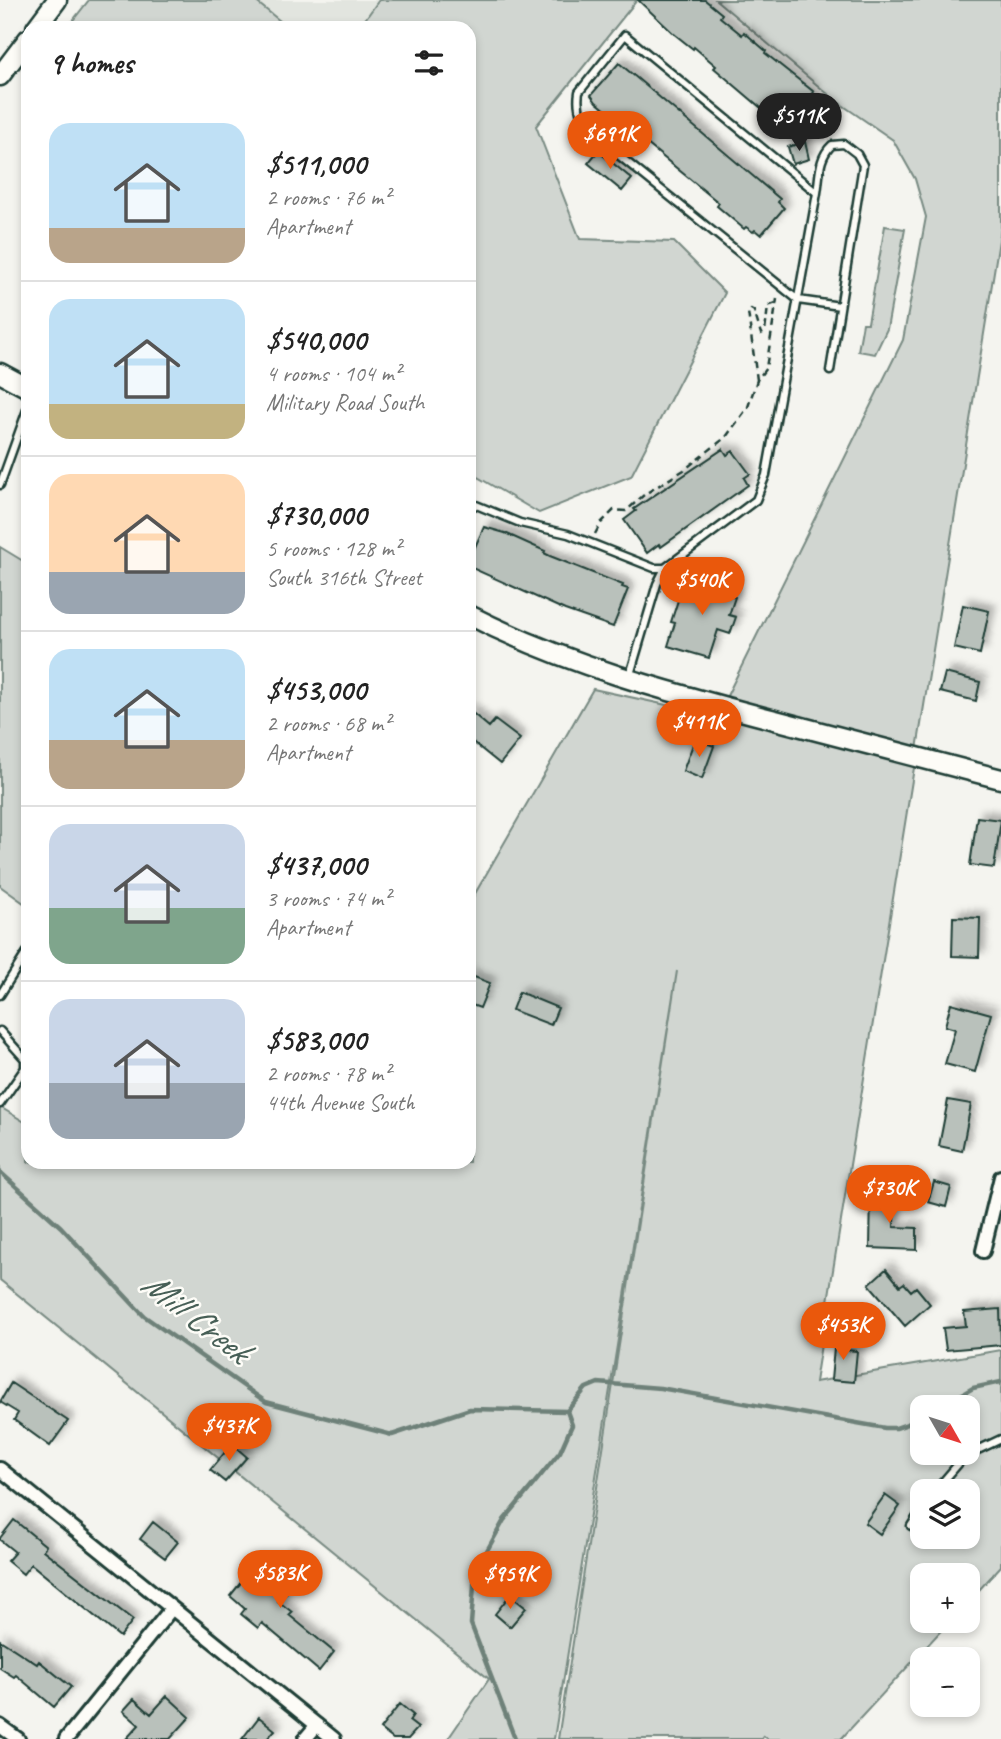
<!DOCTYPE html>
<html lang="en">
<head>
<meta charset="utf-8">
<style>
  :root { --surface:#fff; --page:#f2f2f2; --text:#222; --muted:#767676; --line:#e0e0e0; --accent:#ea580c }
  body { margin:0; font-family:Caveat,sans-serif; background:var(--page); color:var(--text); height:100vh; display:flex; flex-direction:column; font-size:26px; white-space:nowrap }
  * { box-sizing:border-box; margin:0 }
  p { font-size:23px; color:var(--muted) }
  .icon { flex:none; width:38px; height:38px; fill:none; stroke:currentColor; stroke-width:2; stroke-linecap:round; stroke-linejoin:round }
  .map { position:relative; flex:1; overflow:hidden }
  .sheet { position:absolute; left:21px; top:21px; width:455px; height:1148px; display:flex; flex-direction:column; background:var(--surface); border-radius:21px; box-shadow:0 4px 10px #0003 }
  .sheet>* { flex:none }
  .needle { width:46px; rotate:129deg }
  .tools { position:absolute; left:910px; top:1395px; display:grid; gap:14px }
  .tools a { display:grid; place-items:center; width:70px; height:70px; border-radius:14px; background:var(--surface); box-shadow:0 4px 10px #0003; font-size:35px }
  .price { position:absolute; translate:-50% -60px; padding:0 16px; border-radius:24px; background:var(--accent); color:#fff; font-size:23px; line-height:46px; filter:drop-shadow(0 2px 4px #0008) }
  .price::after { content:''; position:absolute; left:50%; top:42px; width:21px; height:16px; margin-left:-10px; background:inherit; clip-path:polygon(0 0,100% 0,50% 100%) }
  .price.on { background:#222; color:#fff }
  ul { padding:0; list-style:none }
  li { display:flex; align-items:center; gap:21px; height:175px; padding:0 28px }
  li+li { border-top:2px solid var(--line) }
  li span { display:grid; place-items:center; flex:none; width:196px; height:140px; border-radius:21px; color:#555 }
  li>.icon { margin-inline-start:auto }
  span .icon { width:84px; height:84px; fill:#fffc; stroke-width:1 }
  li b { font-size:30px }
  h2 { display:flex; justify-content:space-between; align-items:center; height:84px; padding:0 28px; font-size:30px }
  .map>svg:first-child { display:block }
  .built { fill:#e2e5df }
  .green { fill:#d1d6d1; stroke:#788a82; stroke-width:2; fill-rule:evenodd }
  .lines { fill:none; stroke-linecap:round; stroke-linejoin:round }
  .stream { stroke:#6e8179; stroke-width:4.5 }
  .building { fill:#b9c1bb; stroke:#1f3d34; stroke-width:2; filter:url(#shadow) }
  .lane-casing { stroke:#1f3d34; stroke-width:11 }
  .street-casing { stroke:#1f3d34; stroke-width:18 }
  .secondary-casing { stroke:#1f3d34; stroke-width:23 }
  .path { stroke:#1f3d34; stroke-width:2.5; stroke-dasharray:7 5; stroke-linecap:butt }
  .lane { stroke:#fdfcf7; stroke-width:6 }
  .street { stroke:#fdfcf7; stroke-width:12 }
  .secondary { stroke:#fdfcf7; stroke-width:18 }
  .labels { text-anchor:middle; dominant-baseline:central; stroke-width:5; stroke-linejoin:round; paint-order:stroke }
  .water-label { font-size:37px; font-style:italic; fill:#475f56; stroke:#fdfcf7 }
</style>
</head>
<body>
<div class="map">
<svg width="1001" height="1739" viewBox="0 0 1001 1739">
  <defs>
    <filter id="shadow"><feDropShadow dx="6" dy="-6" stdDeviation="3.5" flood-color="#0004"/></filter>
  </defs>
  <rect width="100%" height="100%" fill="#f4f4ef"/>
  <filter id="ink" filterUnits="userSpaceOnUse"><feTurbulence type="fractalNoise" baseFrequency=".0143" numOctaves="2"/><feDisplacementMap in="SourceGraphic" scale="14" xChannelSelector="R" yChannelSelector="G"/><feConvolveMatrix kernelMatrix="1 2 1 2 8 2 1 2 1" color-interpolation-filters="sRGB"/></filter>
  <g filter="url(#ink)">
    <path class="built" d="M254,0h125l-18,25h-76z"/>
    <path class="green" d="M89,0h165l31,25h76l18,-25h258l-101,126 44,113 94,3 51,51 -94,183 -92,37 -70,-41v-444h-402z
      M716,0h285v228l-186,1154 186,-32v216l-33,36v-27h-46v45l28,1 -109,118h-73l-5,-3 -1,3h-204l119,-768 -123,768h-106l41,-60 -489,-399v-173l28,17v38h441v-258l124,-215 124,27 186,-376 23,-123 -11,-38 -22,-39 -58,-40zM922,1407h46v45h-46zM922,1491h46v45h-46z
      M885,226l20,3 -18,100 -12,25 -17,-3 5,-28h5z
      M0,547l28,17v342l-28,-20z"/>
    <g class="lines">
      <path class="stream" d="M0,1172l61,55 83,89 122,86 126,33 78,-26 97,2 19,-23 12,-5 62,5 225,40h11l26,-9
        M940,1407l33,-19 28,-6
        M515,1739l-44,-115 4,-52 29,-52 56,-68 12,-27 -5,-14"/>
    </g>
    <path class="building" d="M638,0h67l17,14 -2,3 22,18 2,-3 22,19 -1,2 49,39 -3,4 7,6 -11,12 9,8 -16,19 -86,-73 2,-2 -22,-19 -1,2 -20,-16z
      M619,63l161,136 -2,3 6,6 -23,27 -6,-5 -2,2 -7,-5 -2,2 -27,-23 2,-3 -123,-101 -5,-7z
      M805,142l4,17 -16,5 -5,-17z
      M598,151l34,28 -10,12 -34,-28z
      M723,449l4,6 6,-4 17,23 -6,4 4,7 -87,62 -2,-3 -12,9 -23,-33 12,-9 -2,-2z
      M484,527l21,6 40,18 -1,2 6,3 73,29 -1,2 6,2 -15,38 -48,-17 -91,-41 -5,-4v-5z
      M690,576l42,13 -2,6 5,2 -6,18 7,2 -6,17 -12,-4 -9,28 -41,-12 7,-23 -4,-1 8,-25 4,1z
      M963,605l26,6 -9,43 -26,-6z
      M945,673l35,9 -4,19 -36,-9z
      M469,710l20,17 6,-7 25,19 -20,25 -31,-25z
      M695,739l19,7 -12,33 -19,-8z
      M977,817l24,3 -7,48 -24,-3z
      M953,917l27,1 -1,39 -27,-1z
      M469,975l21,8 -10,25 -11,-4z
      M519,992l39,16 -7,17 -39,-15z
      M951,1003l40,11 -16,58 -30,-8 10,-35 -10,-3z
      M948,1100l23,4 -9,47 -23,-5z
      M934,1182l17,5 -5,20 -18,-5z
      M871,1192h24l-1,35 23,1v22l-47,-2z
      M886,1269l14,17 4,-3 7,8 5,-4 14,17 -25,22 -36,-42z
      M1000,1309l1,36 -55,5 -3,-22 23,-2 -2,-14z
      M835,1338l12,2 -1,10 11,1 -3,31 -23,-2z
      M11,1383l57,38 -18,25 -36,-26 4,-7 -18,-11z
      M232,1444l15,13 -22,25 -15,-12z
      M885,1495l15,11 -20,28 -15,-11z
      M14,1520l32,26 -3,4 90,70 -13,17 -89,-73 -8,10 -16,-13 8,-9 -15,-12v-2z
      M153,1522l25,20 -13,16 -25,-19z
      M288,1553l19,18 -29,30 14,11 -3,3 45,37 -15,19 -57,-48 -4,5 -17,-14 4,-5 -15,-13 17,-21 11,9z
      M510,1595l16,13 -16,19 -15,-13z
      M0,1640l37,24 2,-3 32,26 -17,20 -38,-32 -2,2 -14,-9z
      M167,1696l23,21 -20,22h-44l13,-14 -16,-14 11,-12 17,15z
      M400,1704l13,11 -4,6 9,7 -10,11h-15l-13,-10z
      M259,1717l16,13 -8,9h-25z"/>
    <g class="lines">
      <defs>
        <path id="lane" d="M817,193c3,-18 1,-35 15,-48l12,-1 13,10 6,11 -33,206
          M0,485l28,-78
          M469,502l51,21 48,11 86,34h11
          M629,678l28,-94 8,-16 91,-68 10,-25 51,-282 -192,-158 -46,57c-3,19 4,30 17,45l202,163 42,6
          M0,995l27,-43
          M0,1031l25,28v9l-25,36
          M935,1491l30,-35 36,-17
          M911,1526l11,-17"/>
        <path id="street" d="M983,1251l18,-74
          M0,1469l334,270
          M0,1726l18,13
          M66,1739l106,-131
          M305,1739l12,-14"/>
        <path id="secondary" d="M36,28l21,-28
          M0,76l28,-37
          M0,373l28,15
          M469,615c98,50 199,77 306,105 75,20 151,39 226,59"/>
      </defs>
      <use href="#lane" class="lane-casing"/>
      <use href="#street" class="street-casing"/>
      <use href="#secondary" class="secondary-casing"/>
      <path class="path" d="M757,380l-9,-68 3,-3 3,2 7,23 4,-2 3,-26 8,-3
        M595,534l6,-11 13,-13 12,1 19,-17 39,-24 42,-33 22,-30 9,-27 9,-12 11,-69"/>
      <use href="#lane" class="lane"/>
      <use href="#street" class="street"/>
      <use href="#secondary" class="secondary"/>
    </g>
  </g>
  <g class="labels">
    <g class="water-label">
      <text transform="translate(196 1316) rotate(38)">Mill Creek</text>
    </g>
  </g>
</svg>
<div class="tools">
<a><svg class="needle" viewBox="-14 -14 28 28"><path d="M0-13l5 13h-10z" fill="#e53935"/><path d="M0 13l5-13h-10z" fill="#767676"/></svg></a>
<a><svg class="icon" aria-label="layers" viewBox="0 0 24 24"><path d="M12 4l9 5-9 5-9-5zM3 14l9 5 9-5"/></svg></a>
<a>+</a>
<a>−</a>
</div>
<b class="price on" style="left:799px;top:153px">$511K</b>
<b class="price" style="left:610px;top:171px">$691K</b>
<b class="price" style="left:702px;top:617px">$540K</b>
<b class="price" style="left:699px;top:759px">$411K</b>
<b class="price" style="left:889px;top:1225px">$730K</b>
<b class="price" style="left:843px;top:1362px">$453K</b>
<b class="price" style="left:229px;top:1463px">$437K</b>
<b class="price" style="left:280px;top:1610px">$583K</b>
<b class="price" style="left:510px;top:1611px">$959K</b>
<section class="sheet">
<h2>9 homes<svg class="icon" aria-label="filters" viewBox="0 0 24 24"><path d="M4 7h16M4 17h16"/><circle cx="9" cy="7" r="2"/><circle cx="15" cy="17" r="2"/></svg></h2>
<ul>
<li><span style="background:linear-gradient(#bfe0f5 75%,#b9a48a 0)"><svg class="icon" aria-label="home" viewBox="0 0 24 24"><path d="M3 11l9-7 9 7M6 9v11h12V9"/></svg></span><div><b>$511,000</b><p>2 rooms · 76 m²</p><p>Apartment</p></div></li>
<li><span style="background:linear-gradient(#bfe0f5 75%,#c2b280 0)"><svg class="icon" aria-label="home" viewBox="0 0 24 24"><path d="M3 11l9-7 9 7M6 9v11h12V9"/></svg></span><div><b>$540,000</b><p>4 rooms · 104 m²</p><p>Military Road South</p></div></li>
<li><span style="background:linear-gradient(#ffd9b3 70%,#9aa5b1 0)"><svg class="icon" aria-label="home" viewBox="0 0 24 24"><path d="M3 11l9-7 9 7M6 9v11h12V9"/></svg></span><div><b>$730,000</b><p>5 rooms · 128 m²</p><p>South 316th Street</p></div></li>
<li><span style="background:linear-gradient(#bfe0f5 65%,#b9a48a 0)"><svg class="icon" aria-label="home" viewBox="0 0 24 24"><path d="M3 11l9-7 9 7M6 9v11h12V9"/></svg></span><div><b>$453,000</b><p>2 rooms · 68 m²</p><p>Apartment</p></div></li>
<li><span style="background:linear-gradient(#c9d6e8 60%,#7fa58c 0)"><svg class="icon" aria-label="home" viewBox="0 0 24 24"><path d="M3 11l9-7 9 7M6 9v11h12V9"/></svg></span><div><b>$437,000</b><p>3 rooms · 74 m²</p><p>Apartment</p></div></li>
<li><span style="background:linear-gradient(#c9d6e8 60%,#9aa5b1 0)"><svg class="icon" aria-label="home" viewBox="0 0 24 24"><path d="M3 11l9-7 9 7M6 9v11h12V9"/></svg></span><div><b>$583,000</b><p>2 rooms · 78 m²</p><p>44th Avenue South</p></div></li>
</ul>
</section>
</div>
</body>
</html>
